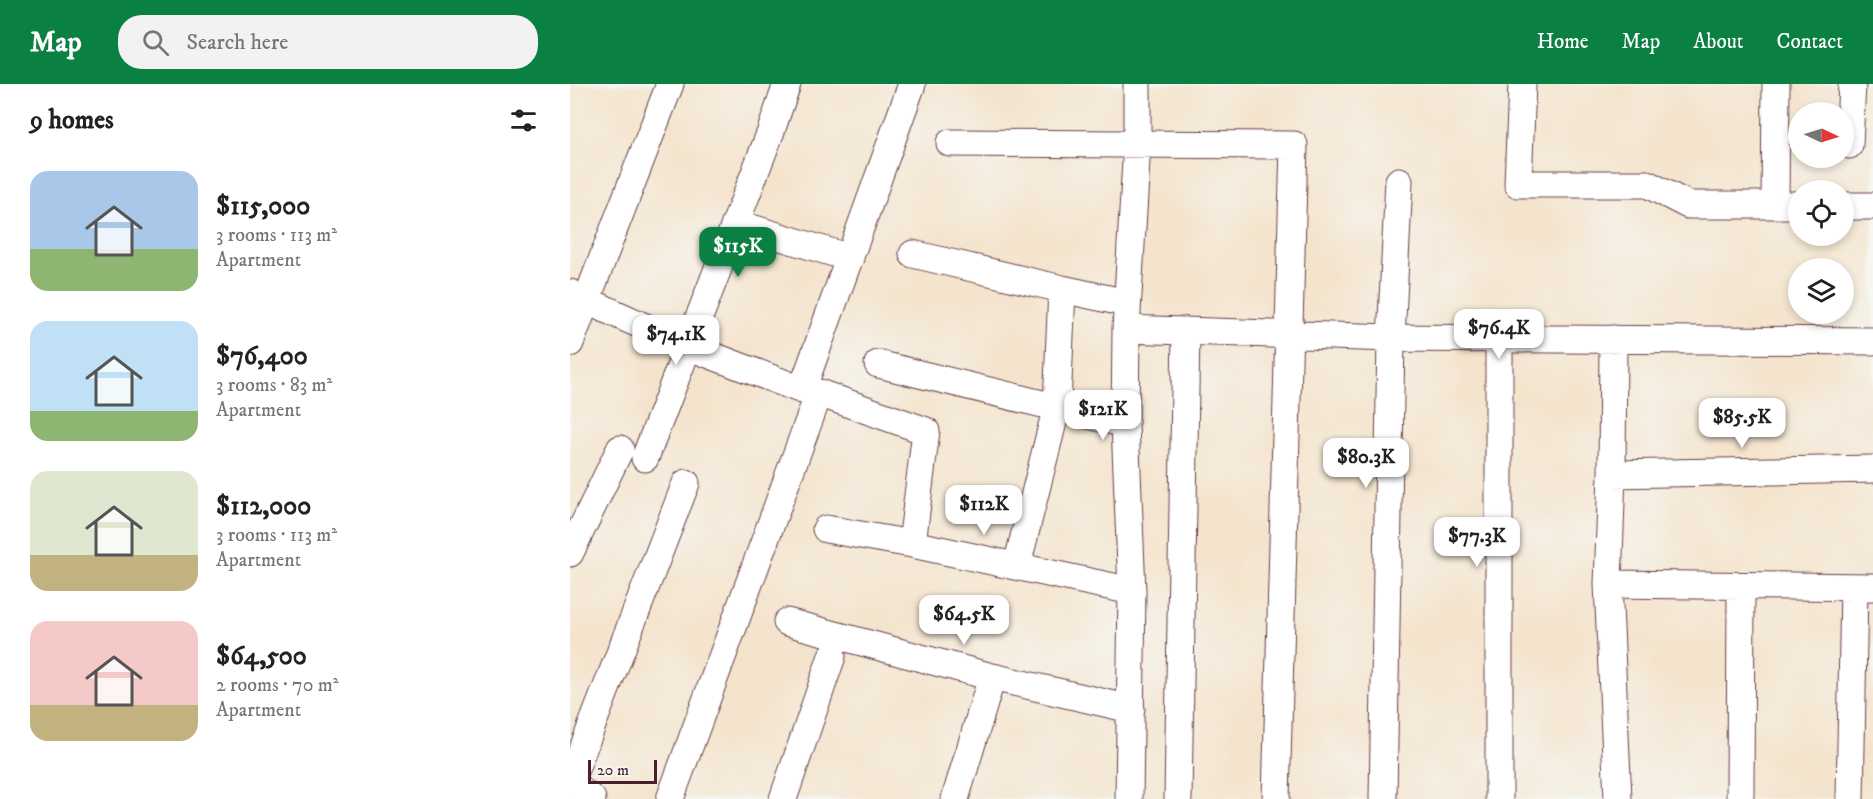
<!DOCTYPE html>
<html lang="en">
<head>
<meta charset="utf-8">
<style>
  :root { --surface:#fff; --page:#f2f2f2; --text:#222; --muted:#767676; --accent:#0b8043 }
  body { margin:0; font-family:"IM FELL DW Pica",serif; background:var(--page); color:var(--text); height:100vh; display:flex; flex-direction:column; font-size:22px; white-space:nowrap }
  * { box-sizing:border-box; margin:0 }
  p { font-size:20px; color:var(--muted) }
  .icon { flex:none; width:33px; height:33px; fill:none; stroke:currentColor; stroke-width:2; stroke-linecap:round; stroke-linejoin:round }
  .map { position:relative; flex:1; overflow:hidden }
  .details { display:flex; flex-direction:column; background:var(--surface); width:570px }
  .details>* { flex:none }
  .needle { width:39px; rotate:94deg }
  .controls { position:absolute; left:1218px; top:18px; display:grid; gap:12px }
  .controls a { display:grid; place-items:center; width:66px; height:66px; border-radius:50%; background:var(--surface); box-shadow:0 3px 9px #0003; font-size:30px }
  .scale { position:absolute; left:18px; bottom:15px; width:69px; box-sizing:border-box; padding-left:6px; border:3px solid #4a1f2b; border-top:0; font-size:16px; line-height:21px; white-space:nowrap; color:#4a1f2b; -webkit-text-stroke:4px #f6f6f2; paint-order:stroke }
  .price { position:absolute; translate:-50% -51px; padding:0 14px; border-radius:12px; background:#fff; color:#222; font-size:20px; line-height:39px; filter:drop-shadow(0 2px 3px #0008) }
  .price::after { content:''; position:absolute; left:50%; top:36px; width:18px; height:14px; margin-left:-9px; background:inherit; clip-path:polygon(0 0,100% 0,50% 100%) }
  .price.on { background:var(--accent); color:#fff }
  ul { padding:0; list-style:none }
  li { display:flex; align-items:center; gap:18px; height:150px; padding:0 30px }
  li span { display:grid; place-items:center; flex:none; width:168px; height:120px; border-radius:18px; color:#555 }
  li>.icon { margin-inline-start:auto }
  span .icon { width:72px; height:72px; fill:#fffc; stroke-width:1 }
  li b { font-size:26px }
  h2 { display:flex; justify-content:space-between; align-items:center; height:72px; padding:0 30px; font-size:26px }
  header { display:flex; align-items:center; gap:36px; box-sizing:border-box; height:84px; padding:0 30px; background:var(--accent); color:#fff }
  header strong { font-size:28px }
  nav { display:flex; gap:33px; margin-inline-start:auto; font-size:21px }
  .search { width:420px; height:54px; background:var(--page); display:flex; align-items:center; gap:15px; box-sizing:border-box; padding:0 21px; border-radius:24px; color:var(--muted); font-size:22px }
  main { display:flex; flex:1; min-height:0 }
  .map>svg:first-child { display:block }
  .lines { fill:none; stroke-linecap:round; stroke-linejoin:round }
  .minor-casing { stroke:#643d43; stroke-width:29 }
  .minor { stroke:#fff; stroke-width:27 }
</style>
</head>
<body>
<header>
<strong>Map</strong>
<div class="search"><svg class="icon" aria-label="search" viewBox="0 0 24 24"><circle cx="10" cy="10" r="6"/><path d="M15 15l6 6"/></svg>Search here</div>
<nav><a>Home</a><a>Map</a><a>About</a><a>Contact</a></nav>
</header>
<main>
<section class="details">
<h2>9 homes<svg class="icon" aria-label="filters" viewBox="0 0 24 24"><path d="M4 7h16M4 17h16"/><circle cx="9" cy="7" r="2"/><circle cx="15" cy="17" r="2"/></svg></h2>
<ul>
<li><span style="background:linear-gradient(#a9c7e8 65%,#8fb573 0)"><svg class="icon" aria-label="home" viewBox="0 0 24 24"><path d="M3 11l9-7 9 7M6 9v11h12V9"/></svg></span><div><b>$115,000</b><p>3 rooms · 113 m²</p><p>Apartment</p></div></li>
<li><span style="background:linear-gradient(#bfe0f5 75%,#8fb573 0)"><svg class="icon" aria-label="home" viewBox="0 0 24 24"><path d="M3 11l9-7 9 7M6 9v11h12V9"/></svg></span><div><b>$76,400</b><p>3 rooms · 83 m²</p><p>Apartment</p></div></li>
<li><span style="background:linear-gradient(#dfe7d0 70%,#c2b280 0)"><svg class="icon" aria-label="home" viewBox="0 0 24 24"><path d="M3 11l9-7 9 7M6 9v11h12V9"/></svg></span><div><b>$112,000</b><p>3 rooms · 113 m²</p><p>Apartment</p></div></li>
<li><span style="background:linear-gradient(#f6c9c9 70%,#c2b280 0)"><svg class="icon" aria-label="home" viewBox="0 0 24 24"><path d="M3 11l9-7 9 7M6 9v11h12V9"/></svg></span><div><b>$64,500</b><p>2 rooms · 70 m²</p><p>Apartment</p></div></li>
</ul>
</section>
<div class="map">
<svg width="1303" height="715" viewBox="0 0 1303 715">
  <rect width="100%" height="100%" fill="#f6f6f2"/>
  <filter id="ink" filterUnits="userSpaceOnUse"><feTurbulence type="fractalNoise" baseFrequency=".0167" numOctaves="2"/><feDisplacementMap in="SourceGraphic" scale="12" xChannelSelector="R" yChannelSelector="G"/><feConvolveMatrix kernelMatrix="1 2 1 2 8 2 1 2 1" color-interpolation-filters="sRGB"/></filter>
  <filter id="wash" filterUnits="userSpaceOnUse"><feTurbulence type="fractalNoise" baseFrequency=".008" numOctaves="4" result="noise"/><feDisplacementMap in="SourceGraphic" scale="24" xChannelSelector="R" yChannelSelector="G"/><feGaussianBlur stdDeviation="1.35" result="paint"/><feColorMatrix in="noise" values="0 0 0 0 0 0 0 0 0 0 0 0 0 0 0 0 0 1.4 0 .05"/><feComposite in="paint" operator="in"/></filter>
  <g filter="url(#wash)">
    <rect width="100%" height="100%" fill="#f4e4cd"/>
  </g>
  <g filter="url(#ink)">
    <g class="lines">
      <defs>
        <path id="minor" d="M952,0l-4,100h129l41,21h110
          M380,59l344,2 -18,654
          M1279,61l3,-61
          M1205,121l1,-121
          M1274,122h29
          M165,139l115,35
          M343,170l149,35 -5,117 -40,159
          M492,205l65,14
          M0,209l117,53 115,44
          M556,245l265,9 482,3
          M929,253v462
          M1043,255l-1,135 -4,110 10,215
          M0,259l100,-259
          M308,280l247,60
          M249,309l107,38 -14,113
          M75,374l126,-327 16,-47
          M1042,390l261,-5
          M256,445l86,15 220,47
          M0,469l50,-104
          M1038,500l265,3
          M217,538l205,55 139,32
          M0,698l116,-299
          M0,699l22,16
          M100,715l149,-406 -17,-3 110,-306
          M213,715l49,-143
          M385,715l37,-122
          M559,715l3,-208 -7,-167 1,-95 11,-185v-60
          M608,715l8,-468
          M813,715l8,-461 8,-157
          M1170,715l1,-213
          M1280,715l4,-212"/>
      </defs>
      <use href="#minor" class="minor-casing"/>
      <use href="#minor" class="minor"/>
    </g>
  </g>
</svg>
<div class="controls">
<a><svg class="needle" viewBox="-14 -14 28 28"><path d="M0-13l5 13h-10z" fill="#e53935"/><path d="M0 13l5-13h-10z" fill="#767676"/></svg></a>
<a><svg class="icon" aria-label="locate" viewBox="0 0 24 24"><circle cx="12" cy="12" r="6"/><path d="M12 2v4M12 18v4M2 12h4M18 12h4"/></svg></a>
<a><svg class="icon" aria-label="layers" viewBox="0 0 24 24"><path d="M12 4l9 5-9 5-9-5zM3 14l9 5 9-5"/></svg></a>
</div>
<div class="scale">20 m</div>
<b class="price on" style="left:168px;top:194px">$115K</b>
<b class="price" style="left:929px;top:276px">$76.4K</b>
<b class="price" style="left:106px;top:282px">$74.1K</b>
<b class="price" style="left:533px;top:357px">$121K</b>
<b class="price" style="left:1172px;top:365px">$85.5K</b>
<b class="price" style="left:796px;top:405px">$80.3K</b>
<b class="price" style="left:414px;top:452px">$112K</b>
<b class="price" style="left:907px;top:484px">$77.3K</b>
<b class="price" style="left:394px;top:562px">$64.5K</b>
</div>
</main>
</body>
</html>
